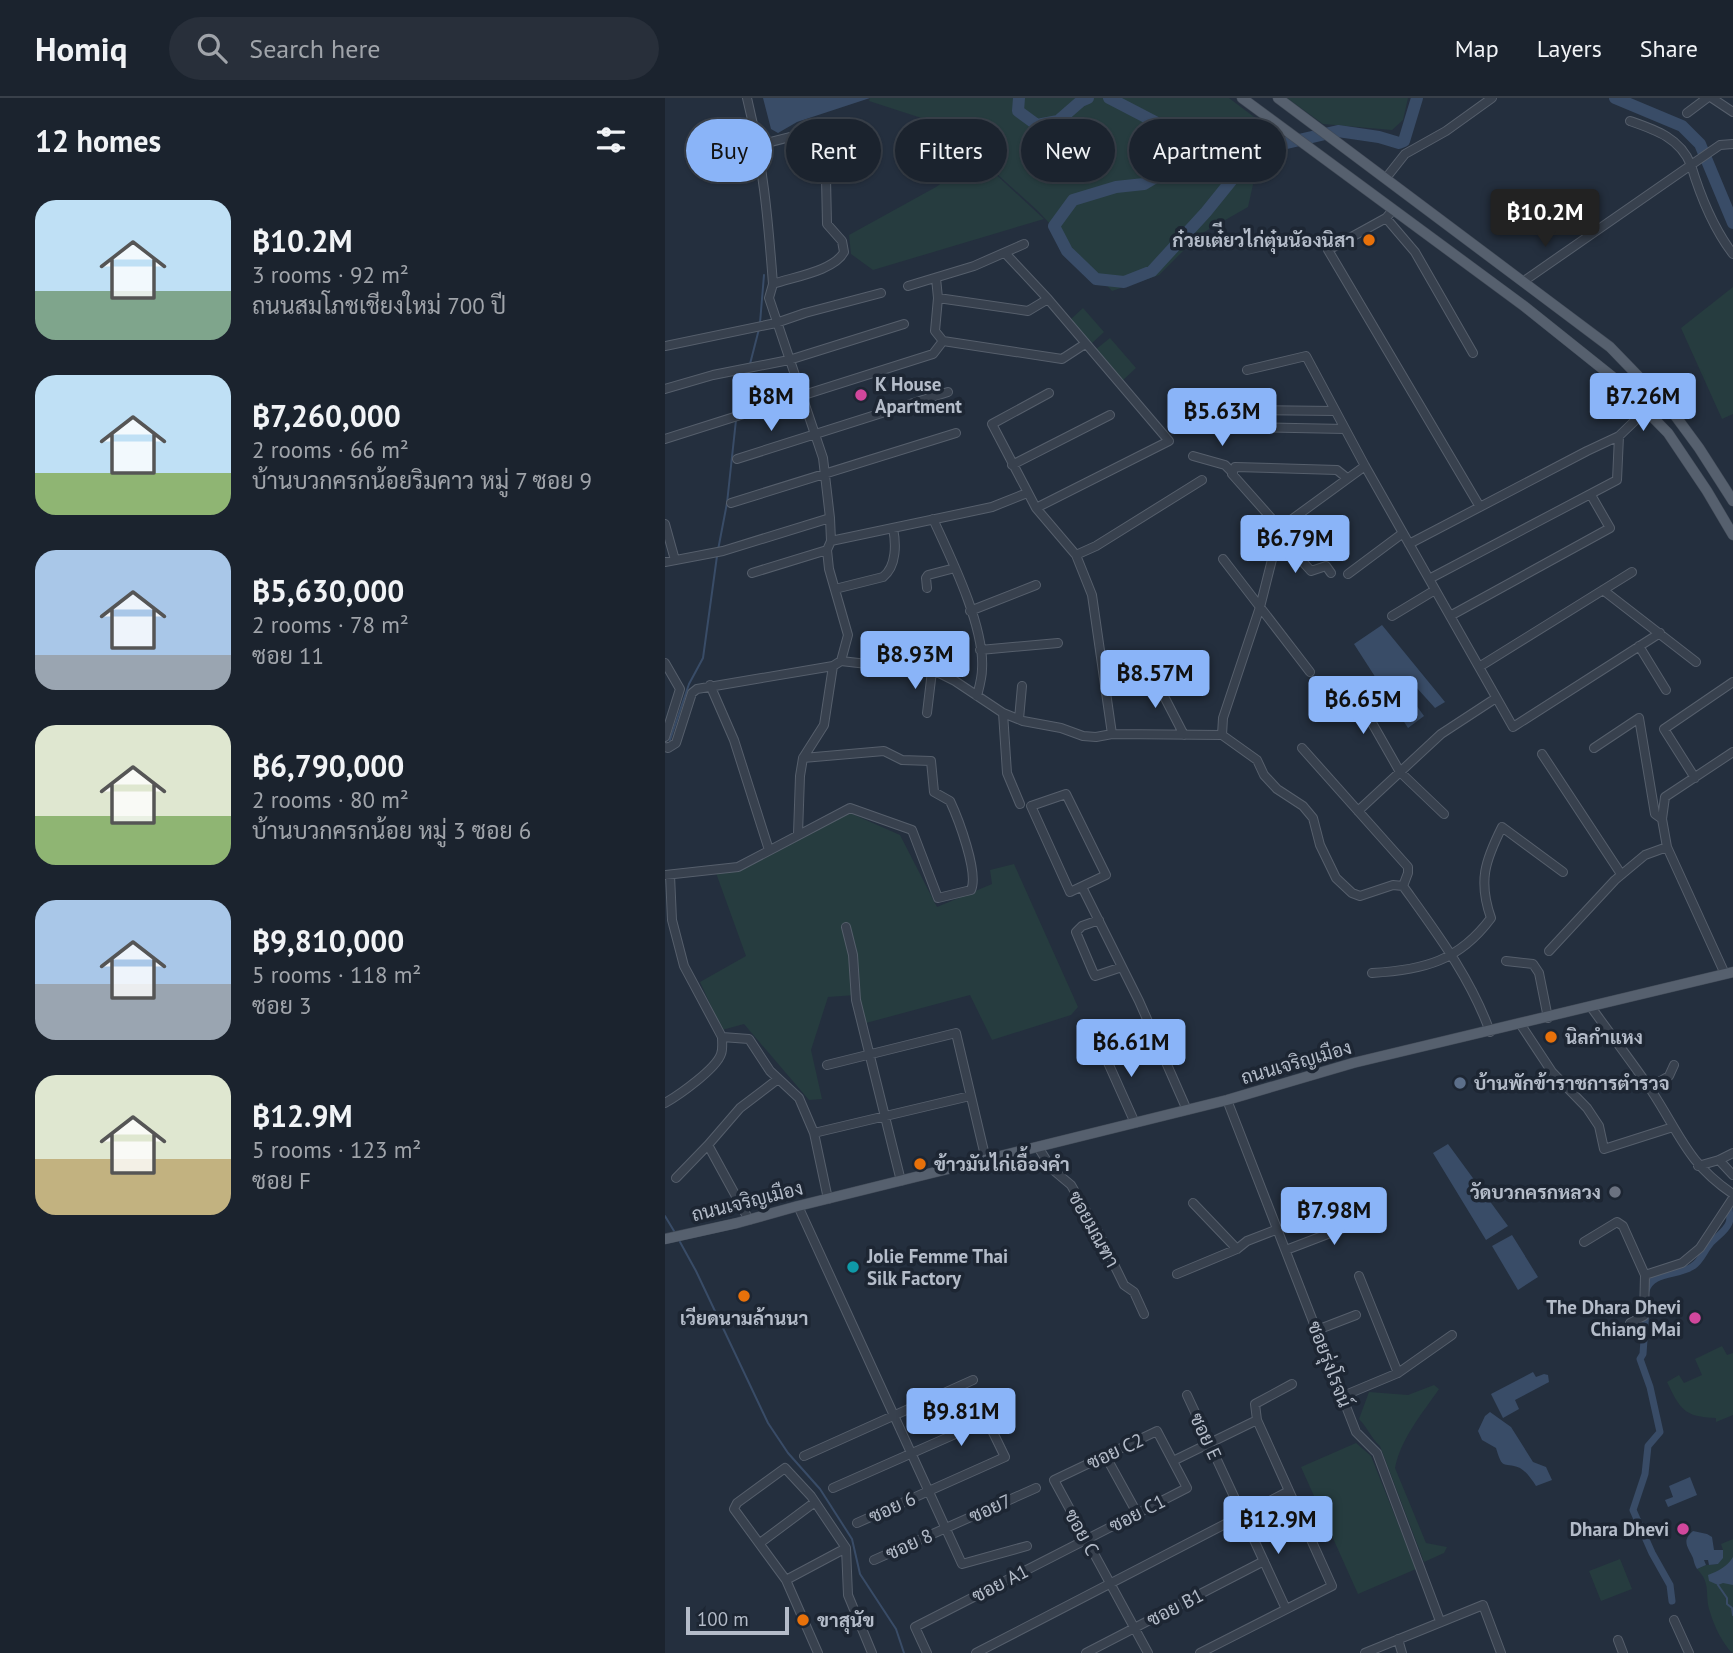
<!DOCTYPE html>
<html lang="en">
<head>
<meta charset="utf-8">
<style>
  :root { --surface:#1b232e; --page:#282f3a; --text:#f1f3f6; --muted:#a0a4aa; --line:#39404a; --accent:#8ab4f8 }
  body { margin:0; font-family:"PT Sans",Sarabun,sans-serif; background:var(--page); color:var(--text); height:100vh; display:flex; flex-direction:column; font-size:26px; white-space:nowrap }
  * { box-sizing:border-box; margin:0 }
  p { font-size:23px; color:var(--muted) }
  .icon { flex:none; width:38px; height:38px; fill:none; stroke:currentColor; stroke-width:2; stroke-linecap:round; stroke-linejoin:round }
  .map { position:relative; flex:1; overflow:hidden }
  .sheet { display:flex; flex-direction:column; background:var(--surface); width:665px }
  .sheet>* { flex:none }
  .guide { position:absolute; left:21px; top:21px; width:665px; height:63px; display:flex; gap:14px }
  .scale { position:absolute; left:21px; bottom:18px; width:103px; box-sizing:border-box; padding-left:7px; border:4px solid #b4bcc9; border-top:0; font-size:19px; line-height:24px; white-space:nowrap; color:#b4bcc9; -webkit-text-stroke:5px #1d2633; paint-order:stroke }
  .price { position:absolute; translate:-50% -60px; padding:0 16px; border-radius:7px; background:var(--accent); color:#111; font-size:23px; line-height:46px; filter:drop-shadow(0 2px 4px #0008) }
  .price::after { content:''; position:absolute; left:50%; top:42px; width:21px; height:16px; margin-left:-10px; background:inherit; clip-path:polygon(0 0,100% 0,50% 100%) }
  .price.on { background:#222; color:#fff }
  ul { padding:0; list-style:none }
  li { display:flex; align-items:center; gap:21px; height:175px; padding:0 35px }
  li span { display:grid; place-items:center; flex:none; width:196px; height:140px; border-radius:21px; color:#555 }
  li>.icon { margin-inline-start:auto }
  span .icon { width:84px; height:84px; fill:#fffc; stroke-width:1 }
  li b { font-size:30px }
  h2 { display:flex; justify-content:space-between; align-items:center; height:84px; padding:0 35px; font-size:30px }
  .tag { padding:0 24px; border-radius:32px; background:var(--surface); box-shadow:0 2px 5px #0004,0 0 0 2px var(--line); font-size:24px; line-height:63px }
  .tag.on { background:var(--accent); color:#111 }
  header { display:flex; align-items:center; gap:42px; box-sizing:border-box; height:98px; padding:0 35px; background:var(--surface); border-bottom:2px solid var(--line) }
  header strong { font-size:33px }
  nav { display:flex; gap:38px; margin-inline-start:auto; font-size:24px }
  .search { width:490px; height:63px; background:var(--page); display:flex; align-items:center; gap:18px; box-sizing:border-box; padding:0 24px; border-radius:38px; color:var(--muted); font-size:26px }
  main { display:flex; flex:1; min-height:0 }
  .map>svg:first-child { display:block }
  .green { fill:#263c3f }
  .water { fill:#394c67 }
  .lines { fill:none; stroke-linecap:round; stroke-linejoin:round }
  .stream { stroke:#394c67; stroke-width:2 }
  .canal { stroke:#394c67; stroke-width:7 }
  .river { stroke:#394c67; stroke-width:12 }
  .minor-casing { stroke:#565f6c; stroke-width:10 }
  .major-casing { stroke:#414a57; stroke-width:11 }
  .minor { stroke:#38414e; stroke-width:8 }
  .major { stroke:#56606e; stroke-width:10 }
  .food-dot { fill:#e8710a; stroke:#1d2633; stroke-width:2.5 }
  .hotel-dot { fill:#d1479c; stroke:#1d2633; stroke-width:2.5 }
  .service-dot { fill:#5c6f8a; stroke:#1d2633; stroke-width:2.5 }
  .worship-dot { fill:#6b7280; stroke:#1d2633; stroke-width:2.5 }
  .culture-dot { fill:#0f9aa8; stroke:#1d2633; stroke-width:2.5 }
  .labels { text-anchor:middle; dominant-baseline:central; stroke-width:7; stroke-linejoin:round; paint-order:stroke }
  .poi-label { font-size:19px; font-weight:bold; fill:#b4bcc9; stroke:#1d2633; text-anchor:start }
  .street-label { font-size:19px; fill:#b4bcc9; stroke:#1d2633 }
</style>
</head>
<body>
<header>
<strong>Homiq</strong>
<div class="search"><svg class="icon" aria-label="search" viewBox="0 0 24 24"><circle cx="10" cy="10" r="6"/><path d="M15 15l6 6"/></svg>Search here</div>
<nav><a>Map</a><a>Layers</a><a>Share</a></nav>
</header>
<main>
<section class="sheet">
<h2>12 homes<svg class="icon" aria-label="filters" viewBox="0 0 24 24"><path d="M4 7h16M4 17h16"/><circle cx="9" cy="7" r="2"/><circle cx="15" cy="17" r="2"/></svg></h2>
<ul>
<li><span style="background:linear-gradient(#bfe0f5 65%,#7fa58c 0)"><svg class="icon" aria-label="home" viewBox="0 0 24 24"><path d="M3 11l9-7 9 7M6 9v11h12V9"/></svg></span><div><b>฿10.2M</b><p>3 rooms · 92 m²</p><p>ถนนสมโภชเชียงใหม่ 700 ปี</p></div></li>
<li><span style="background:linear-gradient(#bfe0f5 70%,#8fb573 0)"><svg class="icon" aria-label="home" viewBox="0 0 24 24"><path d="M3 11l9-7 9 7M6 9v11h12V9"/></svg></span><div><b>฿7,260,000</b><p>2 rooms · 66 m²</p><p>บ้านบวกครกน้อยริมคาว หมู่ 7 ซอย 9</p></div></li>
<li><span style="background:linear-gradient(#a9c7e8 75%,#9aa5b1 0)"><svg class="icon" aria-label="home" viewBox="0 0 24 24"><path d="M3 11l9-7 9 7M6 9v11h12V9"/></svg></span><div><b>฿5,630,000</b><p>2 rooms · 78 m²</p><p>ซอย 11</p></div></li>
<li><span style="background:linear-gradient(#dfe7d0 65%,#8fb573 0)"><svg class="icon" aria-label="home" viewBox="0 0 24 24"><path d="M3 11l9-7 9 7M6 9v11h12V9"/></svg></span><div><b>฿6,790,000</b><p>2 rooms · 80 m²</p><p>บ้านบวกครกน้อย หมู่ 3 ซอย 6</p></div></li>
<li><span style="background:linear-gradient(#a9c7e8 60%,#9aa5b1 0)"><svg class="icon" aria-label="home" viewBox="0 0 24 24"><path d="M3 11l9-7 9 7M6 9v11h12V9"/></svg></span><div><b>฿9,810,000</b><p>5 rooms · 118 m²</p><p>ซอย 3</p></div></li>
<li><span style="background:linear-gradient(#dfe7d0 60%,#c2b280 0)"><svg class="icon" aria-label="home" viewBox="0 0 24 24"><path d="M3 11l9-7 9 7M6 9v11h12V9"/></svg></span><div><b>฿12.9M</b><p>5 rooms · 123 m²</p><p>ซอย F</p></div></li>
</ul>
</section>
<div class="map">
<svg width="1068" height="1555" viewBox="0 0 1068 1555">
  <rect width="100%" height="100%" fill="#242f3e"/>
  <path class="green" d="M205,0h359l37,28 -18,81 -49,28 -40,40 -47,16 -74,-80 -95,-86 -74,-24z
    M622,0h121l-5,22 -11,10 -69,-6z
    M312,59l67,62 -171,51 -22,-16 -2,-19 87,-48z
    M1068,189v127l-11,5 -41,-91z
    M418,210l21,24 -13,12 -21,-24z
    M445,240l26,30 -14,13 -27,-31z
    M185,715l50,22 37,72 55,-23 -2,-14 24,-6 64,143 -7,8 -79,25 -22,-45 -104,28 -10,-28 -28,2 -17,53 11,49 -13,1 -65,-76 -22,6 -22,-48 46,-26 -30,-83 32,-6z
    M1057,1248l5,9 6,-2v62l-17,7v-4c-32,-1 -36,-9 -49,-36l12,-7 5,8 18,-8 -7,-16z
    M769,1287l5,4c-17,25 -38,49 -44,79l31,75 21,4 -3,6 -20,9 -44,-116c-9,-8 -12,-18 -21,-27l10,-27 39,3z
    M691,1345l15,13 45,113 -58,25 -57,-127z
    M1068,1441v114h-1c-10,-11 -18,-27 -22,-41 -6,-18 2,-28 -13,-43l9,-4 12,-1 5,-14 -2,-6z
    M955,1461l12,30 -31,12 -12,-30z"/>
  <path class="water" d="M98,0h107l-73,24 -19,11 -7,-4z
    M717,527l63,77 -10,6 -19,-21 -8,7 16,22 -16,12 -54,-84z
    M783,1046l60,82 -22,14 -53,-87z
    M847,1137l26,42 -20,13 -26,-44z
    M868,1274l3,5 8,-3 4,1 1,7 -34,18 4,9 -16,9 -12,-24z
    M825,1314l21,15 22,35 13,5 6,13 -16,6c-4,-6 -9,-14 -16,-18 -18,-7 -17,3 -24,-20l-14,-8 -4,-9 7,-15z
    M1025,1379l7,18 -29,12 -3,-7 8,-3 -4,-11z
    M1028,1433l14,3 5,3 2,13h9v8l-5,6 -9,1 -1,-5h-4l2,5 -9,4c-2,-3 -3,-7 -4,-11 -5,-11 -12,-17 0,-27z
    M1068,1459v28l-10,-2 -5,2 -9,-4 -1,-6c10,-4 19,-8 25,-18z"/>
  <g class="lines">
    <path class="stream" d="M95,225l4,-48
      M85,266l9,-35
      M73,314l10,-39
      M53,452l9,-47 9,-83
      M5,642l19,-56 14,-26 14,-102
      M0,1118l9,15
      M15,1144l16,29 72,152 20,30 32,36 32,50 8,35 36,55 8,24
      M1053,1487l9,13v6l5,4 1,7"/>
    <path class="canal" d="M981,1193c5,-20 33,-15 47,-25 8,-5 11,-15 17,-22 6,-7 16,-13 19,-21 2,-5 0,-11 0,-16
      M981,1212l-3,44 -3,5 10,28 10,45 -12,14 -3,28 -12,36 19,43 18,32 2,16"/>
    <path class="river" d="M354,0l-1,13 19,14 21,-4 23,-20 7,-3
      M444,0l52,27 2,36 -4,14 -15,9 -28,3 -43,13 -19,26 13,25 29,28 28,3 28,-11 54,-59 50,-62 82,-19 41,6 20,6 5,-2 13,-43
      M950,0l67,28 18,18 33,79"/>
    <defs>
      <path id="minor" d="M82,0c16,64 21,120 26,186
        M1047,0l21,14
        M1022,15l20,-15
        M1068,46l-13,1 -29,20c9,30 23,64 42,89
        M94,47l82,-21
        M721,80l19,-24 41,-23 46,-33
        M728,112l-7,8 -58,32 152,257
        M721,120l29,34 58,101
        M340,155l43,46 121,142 -133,67
        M271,180l2,20 -3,33 8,10
        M859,183l167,-116c-11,-27 -35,-35 -61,-44
        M243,188l66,-20 50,-22
        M273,200l90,13 20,-12
        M0,248l111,-23 29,-10 76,-20
        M582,272l59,-14 59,110 148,261 147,-94
        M0,291l48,-14 76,-15 115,-36
        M384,295l-57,31 44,84 40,47 16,40 20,139
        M670,313l-96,-1 -2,17 108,2
        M0,341l268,-85 10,-13 119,18 23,-15
        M528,358l32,9 8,8
        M72,361l211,-67
        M347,367l98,-50
        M66,405l225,-70
        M268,421c18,39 52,108 49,150 0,9 -3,19 -5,27
        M0,426l10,36
        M615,430l-48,-54 3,-7 102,3 10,8
        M166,443l161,-34 35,-14
        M744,446l178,-93 32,-15 28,-27
        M609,447l18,5 19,21 15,-5 5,7
        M411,457l20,-9 106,-66
        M558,461l87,113
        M0,464l58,-11 107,-33
        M87,475l75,-23
        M683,476l55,-41
        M764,481l188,-99 2,-44
        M262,490l-1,-10 2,-3 27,-7
        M170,491l48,-12c14,-11 13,-34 10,-49
        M938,492l93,72
        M305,513l66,-26
        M727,518l43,-26
        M785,518l160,-88 -19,-33
        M974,548l27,44
        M315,552l78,-7
        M176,563l96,11 18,9 48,32 20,8 38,7 22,8 13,1 16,-3 110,1 35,25 7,15 13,14 26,17 10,12 7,27 16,33 16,15 8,3 33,-11 10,1
        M0,565l15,26 -15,48
        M814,569l153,-95
        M487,575l32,62
        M45,587l24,55 35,110
        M686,588l49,86 44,42
        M262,615l5,-42
        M338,615l4,60 13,31
        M354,621l3,-33
        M557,637l1,-17 37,-111 20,-79 85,-62
        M0,649l3,1 8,-5 16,-50 5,-4 136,-23 8,-5 7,-26 -19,-66 -2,-19 4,-9 -1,-23 -7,-60 -54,-160 4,-14c20,-7 61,-13 71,-32l-2,-11 -15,-17 -1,-46 -6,-48
        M637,650l106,119v6l-5,13
        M929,650l45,-30 16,96 7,5
        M877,656l79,120
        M1030,680l-31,-49 69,-47
        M401,696l40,81 -36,17 -39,-86z
        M693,713l83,-77 55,-36
        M133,736l2,-58 3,-18 21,-33 9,-59
        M0,777l73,-8 112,-59 62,22 26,68 33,-8c8,-17 -13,-72 -21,-89l-16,-9 -3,-31 -29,-1 -18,-9 -81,7
        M5,777l2,45 12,46 38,71 27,2 21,32 29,27 15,35 14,66
        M738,788c33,46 68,92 87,146
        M417,789l57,114 48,109
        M434,822l-17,6 -6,6 17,40 2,4 27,-9
        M181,829l7,28 3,45 45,181
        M884,853l66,-71 30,-25 22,-8
        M841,863l27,3 6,9 9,45
        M707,875c52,-3 87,-12 119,-55 -13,-37 -6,-57 11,-91l61,45
        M1060,876l-58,-127 -5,-28 3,-22 68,-45
        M926,909c20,28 41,55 60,83 29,44 36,73 82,104
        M856,927l31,47 35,36 12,18 5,23 69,-22
        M436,949l34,76
        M162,967l129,-32 30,127
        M984,990l20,-12 5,-11
        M562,1002l129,332 21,21 63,168
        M0,1005c14,-8 51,-34 56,-49 2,-5 1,-11 1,-17
        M149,1035l156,-37
        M373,1049l14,22 19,16 27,47 26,53 10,7 10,22
        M1054,1062l14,15
        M1033,1068l21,-6 14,-7
        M11,1080l32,-33
        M528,1105l44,46
        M133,1108l164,358 65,-18
        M84,1122l-41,-75 32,-37 38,-29
        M919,1144l33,-20 6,4 22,49 -1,41 -14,7
        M621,1152l86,-33
        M512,1176l60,-25 10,-8 31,-12
        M980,1177l37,-12 18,-15 33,-50
        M694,1178l39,97
        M652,1232l39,-15
        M522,1297l99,214
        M678,1298l55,-23 54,-38
        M440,1357l32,58
        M139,1358l169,-76
        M508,1363l84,-41
        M168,1390l154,-68 18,37 -148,66
        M95,1445l55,-41
        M209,1462l162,-72
        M121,1482l60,-32
        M1009,1522l15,33
        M733,1541l4,14
        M953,1542l5,13
        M153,1555l-32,-73 -52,-71 3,-6 48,-35 26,28 35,52 2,47 24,58
        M262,1555l-12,-26 272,-139 -30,-57 -103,49 94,173
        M311,1555l313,-162
        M421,1555l178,-92
        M535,1555l132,-67 -75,-166 -2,-16 37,-20
        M700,1555l118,-48 18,48"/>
      <path id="major" d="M577,0l282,208 90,72 54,55 39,58 26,44
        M613,0l332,249 61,63 28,38 34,53
        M0,1141l72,-16 61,-17 429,-106 126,-37 380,-91"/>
    </defs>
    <use href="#minor" class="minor-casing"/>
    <use href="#major" class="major-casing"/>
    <use href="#minor" class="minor"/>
    <use href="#major" class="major"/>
  </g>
  <g class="food-dot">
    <circle cx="704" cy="142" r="7"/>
    <circle cx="886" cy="939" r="7"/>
    <circle cx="255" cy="1066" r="7"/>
    <circle cx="79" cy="1198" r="7"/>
    <circle cx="138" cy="1522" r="7"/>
  </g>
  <g class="hotel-dot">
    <circle cx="196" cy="297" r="7"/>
    <circle cx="1030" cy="1220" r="7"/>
    <circle cx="1018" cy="1431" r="7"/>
  </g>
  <circle class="service-dot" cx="795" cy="985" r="7"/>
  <circle class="worship-dot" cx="950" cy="1094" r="7"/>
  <circle class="culture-dot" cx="188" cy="1169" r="7"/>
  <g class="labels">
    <g class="poi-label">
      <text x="690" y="142" text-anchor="end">ก๋วยเต๋ียวไก่ตุ๋นนัองนิสา</text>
      <text x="210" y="286">K House<tspan x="210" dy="22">Apartment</tspan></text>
      <text x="900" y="939">นิลกําแหง</text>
      <text x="809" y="985">บ้านพักข้าราชการตำรวจ</text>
      <text x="269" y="1066">ข้าวมันไก่เอื้องคํา</text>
      <text x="936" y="1094" text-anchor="end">วัดบวกครกหลวง</text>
      <text x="202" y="1158">Jolie Femme Thai<tspan x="202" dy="22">Silk Factory</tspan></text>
      <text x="1016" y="1209" text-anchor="end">The Dhara Dhevi<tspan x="1016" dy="22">Chiang Mai</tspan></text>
      <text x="79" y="1220" text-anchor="middle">เวียดนามล้านนา</text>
      <text x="1004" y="1431" text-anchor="end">Dhara Dhevi</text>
      <text x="152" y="1522">ขาสุนัข</text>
    </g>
    <g class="street-label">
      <text transform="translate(631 964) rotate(-16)">ถนนเจริญเมือง</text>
      <text transform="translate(82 1103) rotate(-14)">ถนนเจริญเมือง</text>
      <text transform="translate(429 1131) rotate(61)">ซอยมณฑา</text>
      <text transform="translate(665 1266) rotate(69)">ซอยรุ่งโรจน์</text>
      <text transform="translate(541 1338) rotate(65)">ซอย E</text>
      <text transform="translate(450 1353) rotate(-25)">ซอย C2</text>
      <text transform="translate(227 1409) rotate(-24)">ซอย 6</text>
      <text transform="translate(325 1410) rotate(-24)">ซอย7</text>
      <text transform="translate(472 1415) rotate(-27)">ซอย C1</text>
      <text transform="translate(417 1434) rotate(61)">ซอย C</text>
      <text transform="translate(244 1446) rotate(-24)">ซอย 8</text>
      <text transform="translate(335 1485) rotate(-27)">ซอย A1</text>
      <text transform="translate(510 1509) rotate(-27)">ซอย B1</text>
    </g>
  </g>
</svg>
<div class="scale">100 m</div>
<b class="price on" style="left:880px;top:151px">฿10.2M</b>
<b class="price" style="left:106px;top:335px">฿8M</b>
<b class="price" style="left:978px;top:335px">฿7.26M</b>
<b class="price" style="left:557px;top:350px">฿5.63M</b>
<b class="price" style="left:630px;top:477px">฿6.79M</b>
<b class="price" style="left:250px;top:593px">฿8.93M</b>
<b class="price" style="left:490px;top:612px">฿8.57M</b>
<b class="price" style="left:698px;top:638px">฿6.65M</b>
<b class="price" style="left:466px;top:981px">฿6.61M</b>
<b class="price" style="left:669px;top:1149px">฿7.98M</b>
<b class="price" style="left:296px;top:1350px">฿9.81M</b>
<b class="price" style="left:613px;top:1458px">฿12.9M</b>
<div class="guide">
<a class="tag on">Buy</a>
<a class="tag">Rent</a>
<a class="tag">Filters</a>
<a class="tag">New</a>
<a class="tag">Apartment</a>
</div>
</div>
</main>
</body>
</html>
